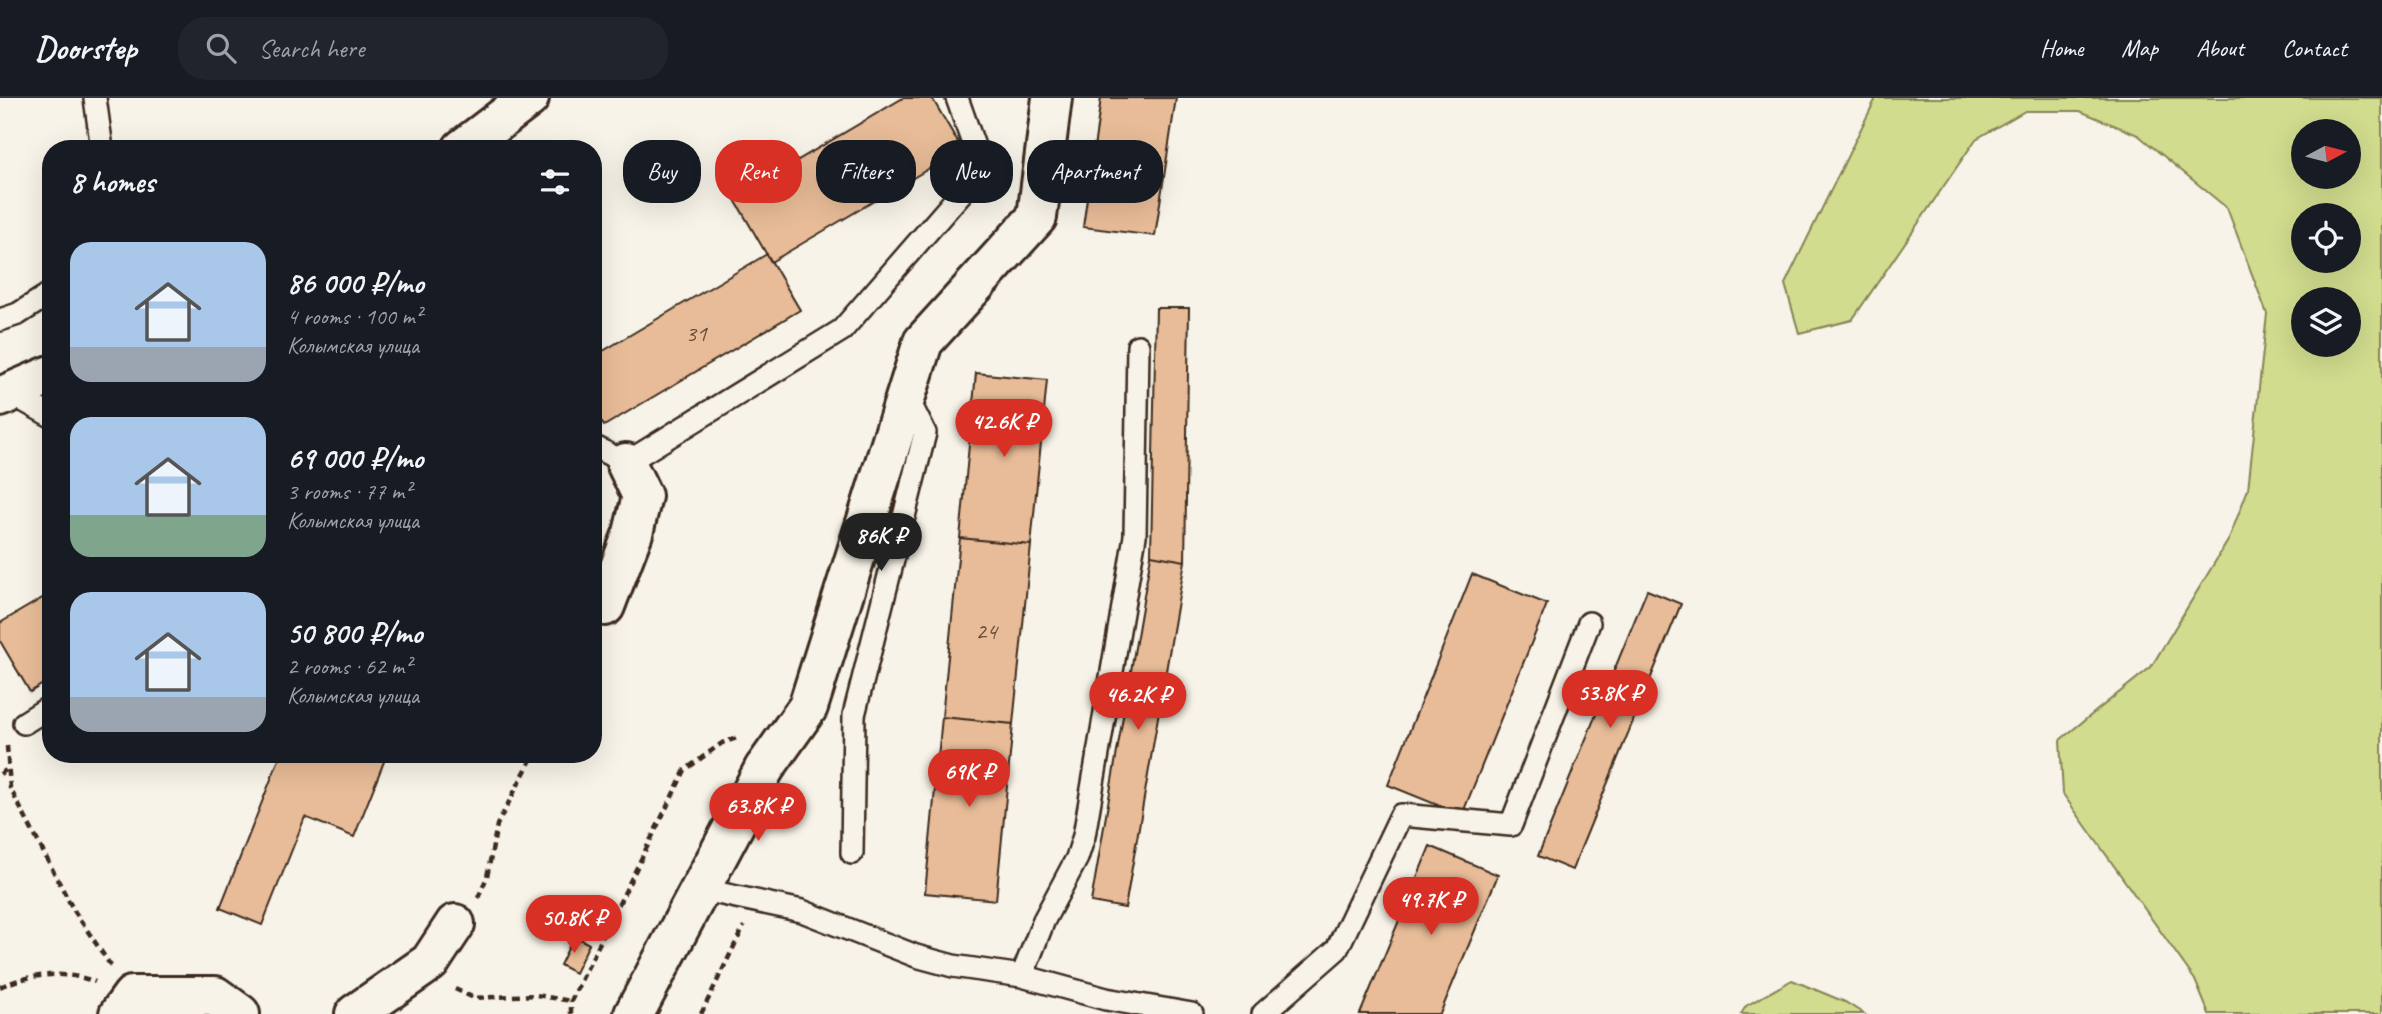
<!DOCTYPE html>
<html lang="en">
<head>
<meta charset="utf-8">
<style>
  :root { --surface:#171b24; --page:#20242c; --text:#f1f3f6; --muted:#9ea1a6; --line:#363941; --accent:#d93025 }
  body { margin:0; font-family:Caveat,sans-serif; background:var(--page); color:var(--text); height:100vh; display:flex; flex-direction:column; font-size:26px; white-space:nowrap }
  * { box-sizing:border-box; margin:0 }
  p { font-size:23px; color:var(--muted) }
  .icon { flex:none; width:38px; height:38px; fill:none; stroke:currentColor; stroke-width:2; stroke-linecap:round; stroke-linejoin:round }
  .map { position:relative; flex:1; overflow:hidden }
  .side { position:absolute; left:42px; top:42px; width:560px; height:623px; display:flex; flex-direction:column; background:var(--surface); border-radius:28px; box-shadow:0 7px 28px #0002 }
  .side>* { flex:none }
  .banner { position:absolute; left:623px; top:42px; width:665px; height:63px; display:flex; gap:14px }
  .needle { width:46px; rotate:83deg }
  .buttons { position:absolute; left:2291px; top:21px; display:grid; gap:14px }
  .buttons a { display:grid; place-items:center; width:70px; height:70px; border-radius:50%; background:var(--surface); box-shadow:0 7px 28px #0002; font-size:35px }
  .price { position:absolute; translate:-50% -60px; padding:0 16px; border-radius:24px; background:var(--accent); color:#fff; font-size:23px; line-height:46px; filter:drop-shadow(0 2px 4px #0008) }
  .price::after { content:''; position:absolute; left:50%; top:42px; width:21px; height:16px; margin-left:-10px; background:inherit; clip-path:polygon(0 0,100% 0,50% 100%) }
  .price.active { background:#222; color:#fff }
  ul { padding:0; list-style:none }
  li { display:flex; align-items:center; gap:21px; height:175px; padding:0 28px }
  li span { display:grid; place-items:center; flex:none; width:196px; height:140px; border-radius:21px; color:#555 }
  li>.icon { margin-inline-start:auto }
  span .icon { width:84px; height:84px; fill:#fffc; stroke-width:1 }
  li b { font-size:30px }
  h2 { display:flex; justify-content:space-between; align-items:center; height:84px; padding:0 28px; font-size:30px }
  .pill { padding:0 24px; border-radius:28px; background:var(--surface); box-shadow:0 7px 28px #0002; font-size:24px; line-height:63px }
  .pill.active { background:var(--accent); color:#fff }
  header { display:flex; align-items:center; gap:42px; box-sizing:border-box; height:98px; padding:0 35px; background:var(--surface); border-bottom:2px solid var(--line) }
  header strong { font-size:33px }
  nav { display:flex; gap:38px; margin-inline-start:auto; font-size:24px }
  .search { width:490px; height:63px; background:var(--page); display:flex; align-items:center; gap:18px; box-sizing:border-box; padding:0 24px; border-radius:28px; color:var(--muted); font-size:26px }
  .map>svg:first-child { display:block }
  .green { fill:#d1dc8e; stroke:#868356; stroke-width:2; fill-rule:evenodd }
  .building { fill:#e8bc98; stroke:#3b2a1e; stroke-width:2 }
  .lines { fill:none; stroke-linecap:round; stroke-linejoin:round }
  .service-casing { stroke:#3b2a1e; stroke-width:26 }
  .minor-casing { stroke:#3b2a1e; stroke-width:44 }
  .tertiary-casing { stroke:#3b2a1e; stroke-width:44 }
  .path { stroke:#3b2a1e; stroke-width:4.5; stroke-dasharray:7 5; stroke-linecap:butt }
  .service { stroke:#f7f3e8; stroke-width:21 }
  .minor { stroke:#f7f3e8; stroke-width:38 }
  .tertiary { stroke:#f7f3e8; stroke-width:38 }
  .labels { text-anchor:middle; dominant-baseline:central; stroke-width:5; stroke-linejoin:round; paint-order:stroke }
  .number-label { font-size:24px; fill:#664e3c }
</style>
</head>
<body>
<header>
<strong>Doorstep</strong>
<div class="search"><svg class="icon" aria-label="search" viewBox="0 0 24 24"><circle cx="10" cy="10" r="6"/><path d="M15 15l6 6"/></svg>Search here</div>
<nav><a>Home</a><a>Map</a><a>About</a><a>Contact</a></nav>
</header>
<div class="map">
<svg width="2382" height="916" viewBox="0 0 2382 916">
  <rect width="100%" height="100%" fill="#f7f3e8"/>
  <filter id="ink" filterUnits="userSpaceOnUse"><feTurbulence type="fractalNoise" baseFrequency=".0143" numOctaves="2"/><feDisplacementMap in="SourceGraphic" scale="14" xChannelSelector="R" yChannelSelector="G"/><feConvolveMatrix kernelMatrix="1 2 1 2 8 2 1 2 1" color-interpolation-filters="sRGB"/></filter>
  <g filter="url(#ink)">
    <path class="green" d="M1876,0h506v916h-173l-14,-34 -132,-186 -3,-54 91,-73 78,-128 19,-50 19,-175 -40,-106 -89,-73 -58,-24h-55l-49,28 -124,181 -53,13 -14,-49zM2303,33h45v46h-45zM2303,117h45v46h-45zM2303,201h45v46h-45z
      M1792,882l53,22 19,12h-123l5,-8z"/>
    <path class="building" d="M903,0h29l30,51 -191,113 -37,-64z
      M1101,0h75l-21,138 -72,-9z
      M767,156l33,56 -196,116 -11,-18v-51z
      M1156,210h33l-4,253 -34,-6z
      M976,275l71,7 -16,165 -71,-7z
      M960,440l71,7 -18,179 -71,-7z
      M1151,457l34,6 -60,347 -34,-6z
      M1472,476l75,30 -85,211 -74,-30z
      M1647,492l34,14 -109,266 -34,-14z
      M51,495v86l-21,13 -30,-51v-18z
      M942,619l71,7 -17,176 -71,-7z
      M281,656h106l-33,83 -49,-20 -43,108 -42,-17z
      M1430,748l68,29 -58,139h-80z
      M574,838l15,8 -14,29 -15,-8z"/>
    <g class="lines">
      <defs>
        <path id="service" d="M95,0l7,51
          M0,222l18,-6 33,-21
          M12,296l39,22
          M593,348l33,17 216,-133 140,-161 -25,-71
          M24,625l27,-17
          M852,755l2,-138 71,-282 -19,-38
          M699,791l103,22 114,45 37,10 69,10 84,23 86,15
          M1022,878l22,-56 33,-62 7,-22 51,-300 3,-190
          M1263,916l74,-65 64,-134 110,10 78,-202"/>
        <path id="minor" d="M462,51l67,-51
          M0,299l51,-22
          M605,508l28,-73 9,-37 -16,-33
          M764,671l44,-62 115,-365 114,-125 15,-119
          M119,916l13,-18h83l25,18
          M355,916l75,-52 25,-38"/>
        <path id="tertiary" d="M634,916l130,-245"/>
      </defs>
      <use href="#service" class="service-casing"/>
      <use href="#minor" class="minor-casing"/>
      <use href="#tertiary" class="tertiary-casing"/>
      <path class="path" d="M7,648l3,42 63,121 38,57
        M0,676l9,-6
        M478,800l9,-21 10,-52 37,-71
        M0,889c28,-13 67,-17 95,-5
        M455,891l19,9 62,-3 35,6
        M571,916v-13l114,-231 37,-27 18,-6
        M701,916l43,-88"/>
      <use href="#service" class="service"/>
      <use href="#minor" class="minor"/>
      <use href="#tertiary" class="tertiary"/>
    </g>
  </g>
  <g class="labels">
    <g class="number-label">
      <text x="696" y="235">31</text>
      <text x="986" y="533">24</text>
    </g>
  </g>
</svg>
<div class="buttons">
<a><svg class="needle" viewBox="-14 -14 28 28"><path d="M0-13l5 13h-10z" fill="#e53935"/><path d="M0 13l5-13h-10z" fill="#9ea1a6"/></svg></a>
<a><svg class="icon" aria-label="locate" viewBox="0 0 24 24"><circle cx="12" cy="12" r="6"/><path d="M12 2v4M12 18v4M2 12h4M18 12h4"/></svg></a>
<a><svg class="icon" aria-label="layers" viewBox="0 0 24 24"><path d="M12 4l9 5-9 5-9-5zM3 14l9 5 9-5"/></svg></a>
</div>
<b class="price" style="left:1004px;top:361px">42.6K ₽</b>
<b class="price active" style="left:881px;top:475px">86K ₽</b>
<b class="price" style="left:1610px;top:632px">53.8K ₽</b>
<b class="price" style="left:1138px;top:634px">46.2K ₽</b>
<b class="price" style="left:969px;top:711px">69K ₽</b>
<b class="price" style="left:758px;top:745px">63.8K ₽</b>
<b class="price" style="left:1431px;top:839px">49.7K ₽</b>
<b class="price" style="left:574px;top:857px">50.8K ₽</b>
<div class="banner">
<a class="pill">Buy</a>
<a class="pill active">Rent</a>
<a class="pill">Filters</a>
<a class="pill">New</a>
<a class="pill">Apartment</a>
</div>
<section class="side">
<h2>8 homes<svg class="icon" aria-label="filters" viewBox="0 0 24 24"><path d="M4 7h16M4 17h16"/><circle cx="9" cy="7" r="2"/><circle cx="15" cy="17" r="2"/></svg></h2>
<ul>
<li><span style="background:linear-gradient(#a9c7e8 75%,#9aa5b1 0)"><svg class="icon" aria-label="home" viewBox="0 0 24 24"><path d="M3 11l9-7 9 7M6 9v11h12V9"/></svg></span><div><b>86 000 ₽/mo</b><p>4 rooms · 100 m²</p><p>Колымская улица</p></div></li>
<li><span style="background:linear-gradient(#a9c7e8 70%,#7fa58c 0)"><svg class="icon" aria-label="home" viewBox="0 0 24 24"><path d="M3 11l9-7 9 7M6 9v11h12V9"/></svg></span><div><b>69 000 ₽/mo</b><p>3 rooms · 77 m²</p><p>Колымская улица</p></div></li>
<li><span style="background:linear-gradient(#a9c7e8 75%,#9aa5b1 0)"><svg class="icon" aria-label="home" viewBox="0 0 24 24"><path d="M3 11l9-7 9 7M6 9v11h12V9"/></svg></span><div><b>50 800 ₽/mo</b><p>2 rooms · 62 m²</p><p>Колымская улица</p></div></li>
</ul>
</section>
</div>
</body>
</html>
